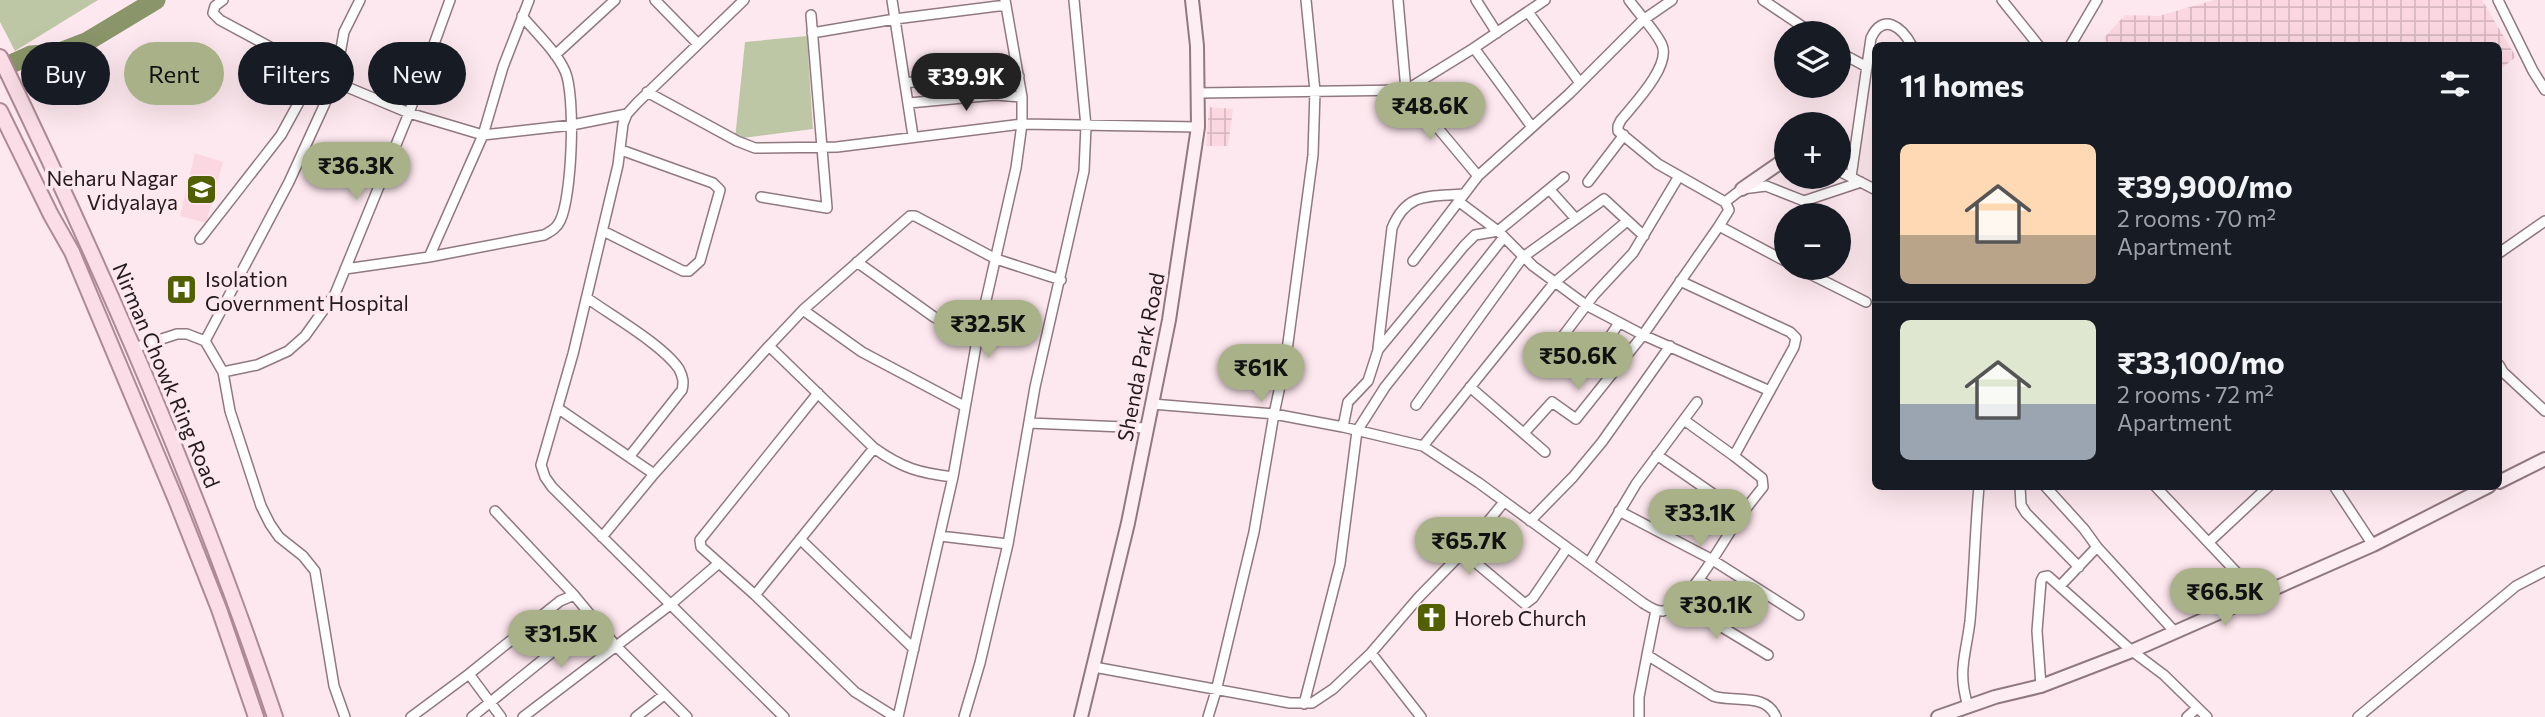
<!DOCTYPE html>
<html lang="en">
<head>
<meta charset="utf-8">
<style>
  :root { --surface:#171b24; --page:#242831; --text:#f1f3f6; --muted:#9ea1a6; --line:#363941; --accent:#a9b188 }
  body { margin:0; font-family:Commissioner,sans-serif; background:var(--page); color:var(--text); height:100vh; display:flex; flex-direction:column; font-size:26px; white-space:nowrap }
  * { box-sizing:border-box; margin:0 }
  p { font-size:23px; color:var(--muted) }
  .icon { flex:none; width:38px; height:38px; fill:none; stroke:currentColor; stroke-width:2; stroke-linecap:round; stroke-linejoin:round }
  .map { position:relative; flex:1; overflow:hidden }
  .drawer { position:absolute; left:1872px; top:42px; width:630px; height:448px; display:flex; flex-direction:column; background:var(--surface); border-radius:10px; box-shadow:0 7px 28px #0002 }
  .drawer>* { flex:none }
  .banner { position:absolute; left:21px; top:42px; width:665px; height:63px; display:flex; gap:14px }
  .controls { position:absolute; left:1774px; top:21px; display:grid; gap:14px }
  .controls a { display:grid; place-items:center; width:77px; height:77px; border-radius:50%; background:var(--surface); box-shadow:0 7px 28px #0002; font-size:35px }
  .price { position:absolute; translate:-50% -60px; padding:0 16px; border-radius:24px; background:var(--accent); color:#111; font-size:23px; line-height:46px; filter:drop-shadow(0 2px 4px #0008) }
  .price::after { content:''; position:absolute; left:50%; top:42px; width:21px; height:16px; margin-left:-10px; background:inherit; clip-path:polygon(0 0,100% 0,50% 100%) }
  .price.on { background:#222; color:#fff }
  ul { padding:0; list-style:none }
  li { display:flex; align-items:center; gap:21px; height:175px; padding:0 28px }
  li+li { border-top:2px solid var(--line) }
  li span { display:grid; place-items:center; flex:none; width:196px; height:140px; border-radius:10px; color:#555 }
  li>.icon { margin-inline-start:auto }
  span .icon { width:84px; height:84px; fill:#fffc; stroke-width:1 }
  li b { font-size:30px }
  h2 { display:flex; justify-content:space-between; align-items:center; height:84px; padding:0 28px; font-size:30px }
  .pill { padding:0 24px; border-radius:32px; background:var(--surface); box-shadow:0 7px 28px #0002; font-size:24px; line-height:63px }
  .pill.on { background:var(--accent); color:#111 }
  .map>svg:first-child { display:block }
  .built { fill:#fbd7e2 }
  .industrial { fill:url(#industrial-grid) }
  .garden { fill:#bec7a5 }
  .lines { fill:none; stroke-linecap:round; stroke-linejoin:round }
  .river { stroke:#8a9669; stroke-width:19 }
  .street-casing { stroke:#90787f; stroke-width:12 }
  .secondary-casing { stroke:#90787f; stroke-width:16 }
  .primary-casing { stroke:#ad8a95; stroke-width:18 }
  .street { stroke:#fff; stroke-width:9 }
  .secondary { stroke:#fdeef3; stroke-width:12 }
  .primary { stroke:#fadde6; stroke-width:14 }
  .labels { text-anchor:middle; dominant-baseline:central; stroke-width:7; stroke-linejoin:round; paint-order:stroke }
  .poi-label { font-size:21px; fill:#231a1d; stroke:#fee8ef; text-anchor:start }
  .street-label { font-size:21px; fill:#231a1d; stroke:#fee8ef }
</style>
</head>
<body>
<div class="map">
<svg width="2545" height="717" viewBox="0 0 2545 717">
  <defs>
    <pattern id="industrial-grid" width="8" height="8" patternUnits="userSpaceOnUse" patternTransform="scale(1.75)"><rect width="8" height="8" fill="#fbd7e2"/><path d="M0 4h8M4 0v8" fill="none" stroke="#d7b8c1"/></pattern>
  </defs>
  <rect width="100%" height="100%" fill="#fee8ef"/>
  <path class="built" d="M195,153l28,9 -17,61 -26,-7z"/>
  <path class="industrial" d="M2214,0h268l34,57 -17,13v-24h-390l-5,-8 21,-23 34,1z
    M1209,107l24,2 -5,37h-22z"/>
  <path class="garden" d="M0,0h98l-83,51 -15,-29z
    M807,36l6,93 -78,10 10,-97z"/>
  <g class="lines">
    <path class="river" d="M0,69l31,-14 26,-2 31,-12 68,-41"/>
    <defs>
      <path id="street" d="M223,0l-8,6 -2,7 7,7 115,62 74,31 74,22 89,-10 55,-11
        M655,0l43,44
        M744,0l-107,103 -10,11 -4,10 -5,41 -45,189 -32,111 4,12 7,10 232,230
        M892,0l21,136
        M1398,0l8,90 72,86
        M1476,0l21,33
        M1629,0c9,13 27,31 33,45 9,21 -28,59 -41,75l-3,6v5l40,33 67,38 4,8 -10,16 68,36
        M1763,0l49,33
        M2002,0l37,46
        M2498,0l35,71 12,19
        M1528,12l52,71
        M812,33l83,-14 111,-14
        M2070,46l27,-46
        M1474,48l58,79
        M1839,52l28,15
        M555,55l60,-55
        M905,83l44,-6 70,-1
        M647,92l90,49 18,7 82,-1 185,-23 176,3
        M1198,93l208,-3 68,-42 71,-48
        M909,103l86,-8 27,2
        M1784,139l3,2
        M1839,171l37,19
        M1851,177l20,-139c12,-26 31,-11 41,8
        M1588,182l36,-47
        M1550,190l26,29
        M761,197l66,11 -16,-193
        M1458,201l40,30 35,35 53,39 57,30 127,56
        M1725,202l17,-13 24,-3 38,15 57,-19
        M603,231l80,40h6l11,-10 20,-71 -7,-7 -92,-33
        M200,239l81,-104 35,-64
        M2499,253l46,-32
        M429,257l54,-122 20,-68 26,-67
        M1413,261l65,-85 91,-82 74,-74 29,-20
        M857,262l77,55 43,23
        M1798,268l68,34
        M345,269l84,-12 115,-22c7,-4 12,-6 16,-14 12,-23 16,-126 5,-150 -9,-20 -29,-38 -43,-55
        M587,298c25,18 76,47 92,71 4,8 5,13 3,21l-53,67
        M803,310l59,42 102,54
        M205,341l84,-159 38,-83 8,-17 9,-50 16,-32
        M134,348l43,-14h10l18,7 18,31 7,39 31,95 9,18 9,13 24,19 12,15 19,115 11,31
        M1378,348l14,-120c15,-36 36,-31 71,-34
        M2499,365l4,7 42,39
        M1590,366l29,-43
        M1538,369l56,-74 39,-42 46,-77
        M223,372l34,-7 31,-14 17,-15 30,-42 74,-181 41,-113
        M1470,387l75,65
        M1152,404l122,10 69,13 80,19 56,37 164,120c5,3 13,9 20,8 27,-7 60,-70 76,-93 8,-11 16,-21 24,-31l-1,-9 -28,-22 60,-109 2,-9 -6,-6 -110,-51
        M1416,405l107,-148 81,-58 40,37
        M559,409l95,65
        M1684,420l50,36
        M1029,423l118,5
        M1343,427l5,-25 20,-21 10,-31 86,-104 11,-11 23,-4 66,-54
        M1524,433l28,-31 24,17 67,-84 76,-109
        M1423,446l131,-163 73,-62
        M874,448l-119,147 100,97 40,25
        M1657,455l85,59
        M953,477c-34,-4 -51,-9 -79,-29l-105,-102 34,-36 107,-94h5l81,43 65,21
        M2020,486l1,19 5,8 53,54
        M2045,486l39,43 13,18
        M2155,486l103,109
        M2334,486l39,59
        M495,511l79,84
        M1619,511l92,48 88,56
        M1530,521l43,-44 29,-35 68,-96
        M940,536l68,8
        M602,537l52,-63 115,-128
        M800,539l114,110
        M2209,542l60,-56
        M1463,552l62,52 8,-6 34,-50
        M1589,563l47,-79 61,-82
        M1699,580l57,35
        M2060,586l37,-39 78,85
        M755,595l-54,-48 -1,-7 118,-147
        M1679,601l89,54
        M1656,610l-9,45 66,41c21,7 53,-4 63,21
        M1371,653l50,64
        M1094,667l196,36h22l21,-14 38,-36 48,-56 44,-45 41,-50
        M469,674l32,43
        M2041,686l-4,-55 4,-50 2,-4 5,-1 84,75 32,24 43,42
        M1304,704l36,-140 17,-133 28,-44 119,-150
        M1968,706c-11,-35 -2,-51 2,-85 4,-45 5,-90 9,-135
        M411,717l58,-43 91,-73 14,-6 42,51 71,71
        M472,717l120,-97
        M523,717l147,-112 49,-42
        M636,717l28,-22
        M898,717l55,-240 24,-137 39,-172 6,-44v-27l-17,-97
        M964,717l16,-54 28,-119 27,-157 49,-216 2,-45 -12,-126
        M1208,717l8,-26 38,-159 20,-118 12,-56 27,-203 2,-64 -9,-91
        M1639,717v-20l8,-42
        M2187,717l10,-9
        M2358,717l158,-131 29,-15"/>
      <path id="secondary" d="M1742,189l45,-31
        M2499,482l46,-23
        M1081,717l47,-194 41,-203 29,-193 -1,-81 -5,-46
        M1938,717l57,-20 46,-11 91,-35 241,-106 116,-59"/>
      <path id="primary" d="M0,57c104,215 199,433 275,660
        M0,111l51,104 21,37 104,248 43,109 37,108"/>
    </defs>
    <use href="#street" class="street-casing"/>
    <use href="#secondary" class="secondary-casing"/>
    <use href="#primary" class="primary-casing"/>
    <use href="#street" class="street"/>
    <use href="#secondary" class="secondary"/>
    <use href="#primary" class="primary"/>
  </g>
  <defs>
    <symbol id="university-square" viewBox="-11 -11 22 22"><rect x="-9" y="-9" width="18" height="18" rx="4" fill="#516002" stroke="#fee8ef"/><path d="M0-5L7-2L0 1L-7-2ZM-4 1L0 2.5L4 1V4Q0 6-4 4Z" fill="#fff"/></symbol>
    <symbol id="hospital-square" viewBox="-11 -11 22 22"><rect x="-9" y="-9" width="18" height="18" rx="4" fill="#516002" stroke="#fee8ef"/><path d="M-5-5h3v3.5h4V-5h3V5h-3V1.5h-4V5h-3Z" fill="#fff"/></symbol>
    <symbol id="church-square" viewBox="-11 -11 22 22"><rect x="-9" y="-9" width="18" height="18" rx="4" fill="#516002" stroke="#fee8ef"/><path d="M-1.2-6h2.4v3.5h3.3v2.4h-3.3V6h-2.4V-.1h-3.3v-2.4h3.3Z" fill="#fff"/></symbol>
  </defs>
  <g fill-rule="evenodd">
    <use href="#university-square" x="184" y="172" width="35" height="35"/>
    <use href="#hospital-square" x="164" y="272" width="35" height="35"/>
    <use href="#church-square" x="1414" y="600" width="35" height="35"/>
  </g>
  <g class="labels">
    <g class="poi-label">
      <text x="178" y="177" text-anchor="end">Neharu Nagar<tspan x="178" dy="24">Vidyalaya</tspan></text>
      <text x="205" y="278">Isolation<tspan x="205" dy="24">Government Hospital</tspan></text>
      <text x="1454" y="617">Horeb Church</text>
    </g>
    <g class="street-label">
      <text transform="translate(1140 357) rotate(-79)">Shenda Park Road</text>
      <text transform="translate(167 375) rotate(67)">Nirman Chowk Ring Road</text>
    </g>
  </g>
</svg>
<div class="controls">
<a><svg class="icon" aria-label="layers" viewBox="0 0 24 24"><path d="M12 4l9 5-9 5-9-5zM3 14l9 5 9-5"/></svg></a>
<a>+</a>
<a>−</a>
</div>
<b class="price on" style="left:966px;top:113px">₹39.9K</b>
<b class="price" style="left:1430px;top:142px">₹48.6K</b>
<b class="price" style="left:356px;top:202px">₹36.3K</b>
<b class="price" style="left:988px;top:360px">₹32.5K</b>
<b class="price" style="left:1578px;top:392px">₹50.6K</b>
<b class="price" style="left:1261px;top:404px">₹61K</b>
<b class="price" style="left:1700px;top:549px">₹33.1K</b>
<b class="price" style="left:1469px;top:577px">₹65.7K</b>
<b class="price" style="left:2225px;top:628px">₹66.5K</b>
<b class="price" style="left:1716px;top:641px">₹30.1K</b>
<b class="price" style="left:561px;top:670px">₹31.5K</b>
<div class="banner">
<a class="pill">Buy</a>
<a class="pill on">Rent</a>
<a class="pill">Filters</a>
<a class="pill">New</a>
</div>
<section class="drawer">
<h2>11 homes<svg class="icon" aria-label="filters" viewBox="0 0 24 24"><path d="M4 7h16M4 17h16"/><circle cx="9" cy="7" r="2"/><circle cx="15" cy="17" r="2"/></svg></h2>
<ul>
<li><span style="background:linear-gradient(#ffd9b3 65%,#b9a48a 0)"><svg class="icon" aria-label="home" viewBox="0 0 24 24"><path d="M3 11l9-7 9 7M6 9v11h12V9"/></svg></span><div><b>₹39,900/mo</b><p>2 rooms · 70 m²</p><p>Apartment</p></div></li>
<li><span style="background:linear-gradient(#dfe7d0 60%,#9aa5b1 0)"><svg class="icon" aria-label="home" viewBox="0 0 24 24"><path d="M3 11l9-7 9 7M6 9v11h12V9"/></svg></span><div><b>₹33,100/mo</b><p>2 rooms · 72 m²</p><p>Apartment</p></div></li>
</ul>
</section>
</div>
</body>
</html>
